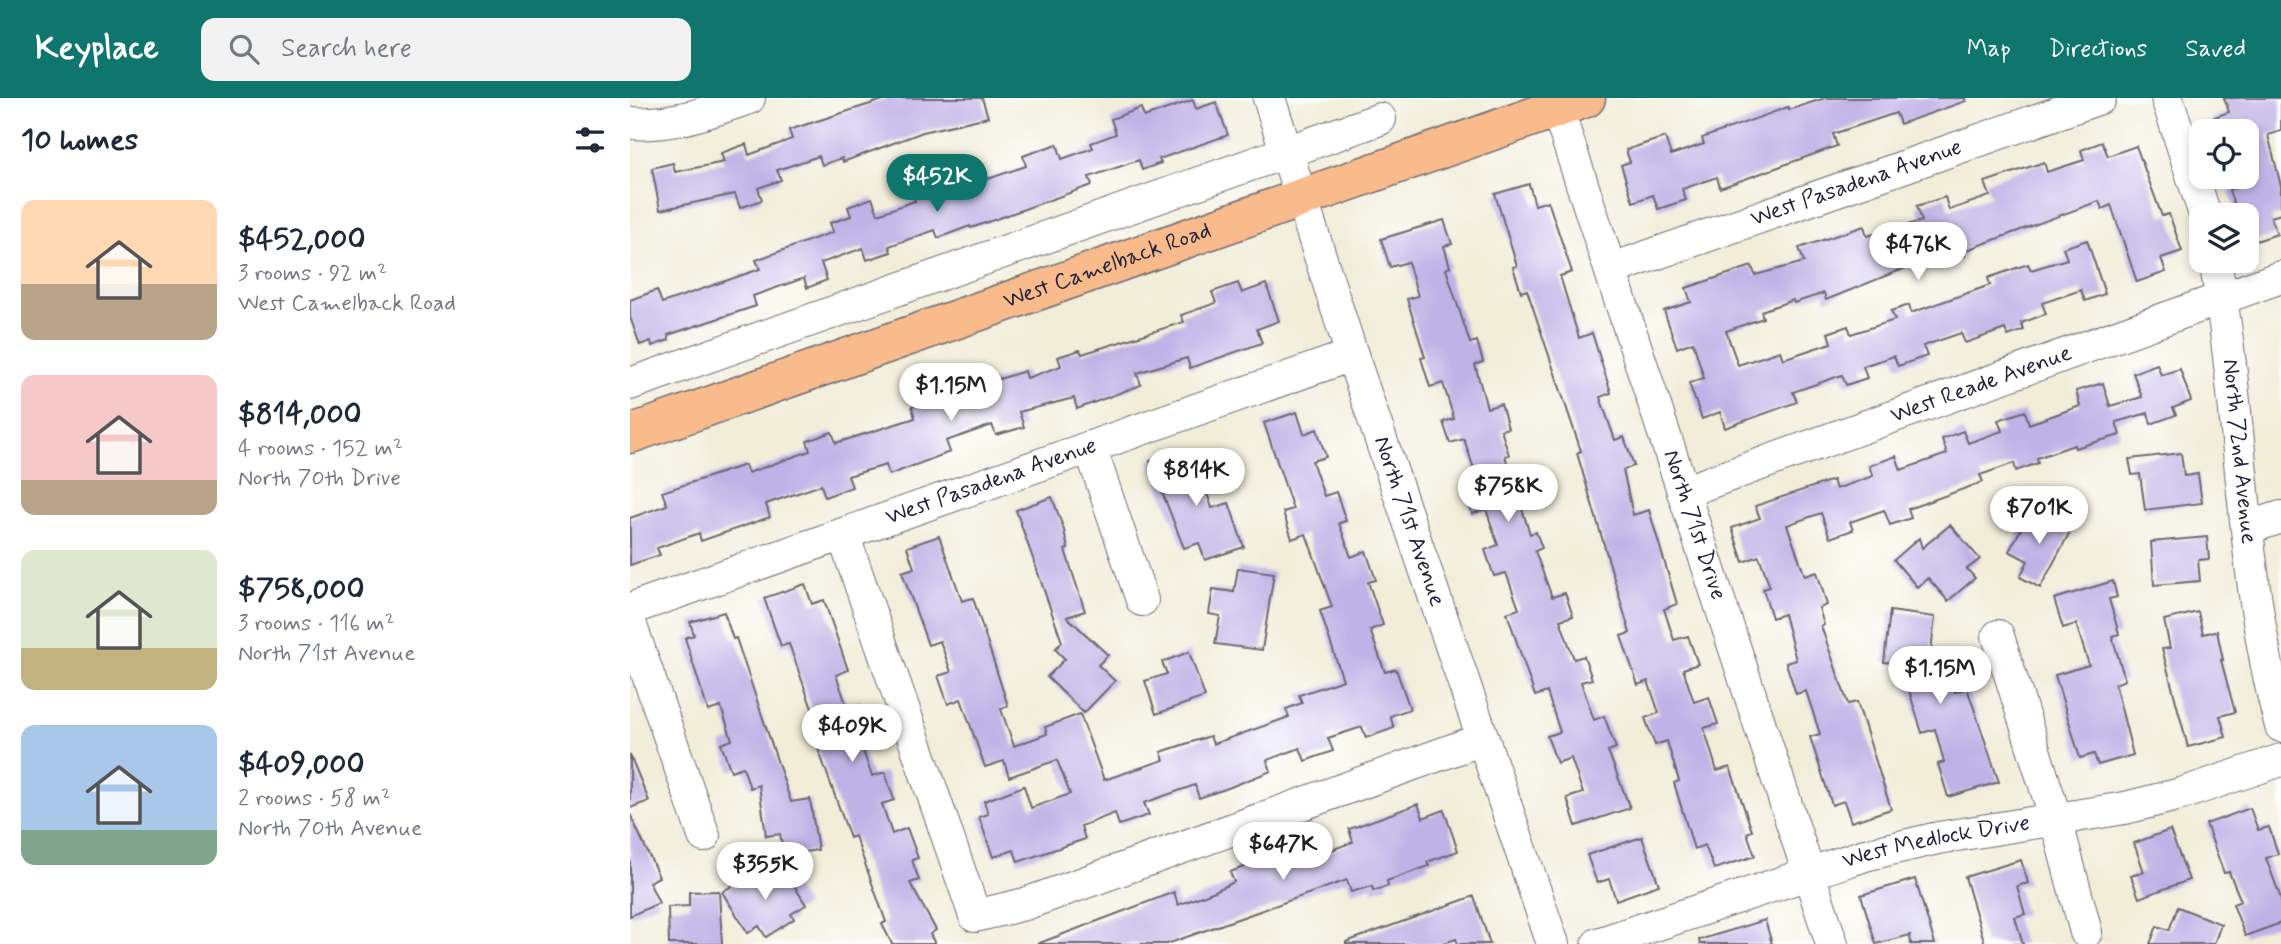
<!DOCTYPE html>
<html lang="en">
<head>
<meta charset="utf-8">
<style>
  :root { --surface:#fff; --page:#f2f2f3; --text:#1f2937; --muted:#747a83; --accent:#0f766e }
  body { margin:0; font-family:Mynerve,sans-serif; background:var(--page); color:var(--text); height:100vh; display:flex; flex-direction:column; font-size:26px; white-space:nowrap }
  * { box-sizing:border-box; margin:0 }
  p { font-size:23px; color:var(--muted) }
  .icon { flex:none; width:38px; height:38px; fill:none; stroke:currentColor; stroke-width:2; stroke-linecap:round; stroke-linejoin:round }
  .map { position:relative; flex:1; overflow:hidden }
  .side { display:flex; flex-direction:column; background:var(--surface); width:630px }
  .side>* { flex:none }
  .tools { position:absolute; left:1559px; top:21px; display:grid; gap:14px }
  .tools a { display:grid; place-items:center; width:70px; height:70px; border-radius:14px; background:var(--surface); box-shadow:0 4px 10px #0003; font-size:35px }
  .price { position:absolute; translate:-50% -60px; padding:0 16px; border-radius:24px; background:#fff; color:#222; font-size:23px; line-height:46px; filter:drop-shadow(0 2px 4px #0008) }
  .price::after { content:''; position:absolute; left:50%; top:42px; width:21px; height:16px; margin-left:-10px; background:inherit; clip-path:polygon(0 0,100% 0,50% 100%) }
  .price.current { background:var(--accent); color:#fff }
  ul { padding:0; list-style:none }
  li { display:flex; align-items:center; gap:21px; height:175px; padding:0 21px }
  li span { display:grid; place-items:center; flex:none; width:196px; height:140px; border-radius:14px; color:#555 }
  li>.icon { margin-inline-start:auto }
  span .icon { width:84px; height:84px; fill:#fffc; stroke-width:1 }
  li b { font-size:30px }
  h2 { display:flex; justify-content:space-between; align-items:center; height:84px; padding:0 21px; font-size:30px }
  header { display:flex; align-items:center; gap:42px; box-sizing:border-box; height:98px; padding:0 35px; background:var(--accent); color:#fff }
  header strong { font-size:33px }
  nav { display:flex; gap:38px; margin-inline-start:auto; font-size:24px }
  .search { width:490px; height:63px; background:var(--page); display:flex; align-items:center; gap:18px; box-sizing:border-box; padding:0 24px; border-radius:14px; color:var(--muted); font-size:26px }
  main { display:flex; flex:1; min-height:0 }
  .map>svg:first-child { display:block }
  .building { fill:#bfb2e6 }
  .lines { fill:none; stroke-linecap:round; stroke-linejoin:round }
  .minor-casing { stroke:#6a6972; stroke-width:34 }
  .major-casing { stroke:#6a6972; stroke-width:41 }
  .minor { stroke:#fff; stroke-width:32 }
  .major { stroke:#fabb8c; stroke-width:38 }
  .labels { text-anchor:middle; dominant-baseline:central; stroke-width:7; stroke-linejoin:round; paint-order:stroke }
  .street-label { font-size:23px; fill:#22223b; stroke:#fff }
</style>
</head>
<body>
<header>
<strong>Keyplace</strong>
<div class="search"><svg class="icon" aria-label="search" viewBox="0 0 24 24"><circle cx="10" cy="10" r="6"/><path d="M15 15l6 6"/></svg>Search here</div>
<nav><a>Map</a><a>Directions</a><a>Saved</a></nav>
</header>
<main>
<section class="side">
<h2>10 homes<svg class="icon" aria-label="filters" viewBox="0 0 24 24"><path d="M4 7h16M4 17h16"/><circle cx="9" cy="7" r="2"/><circle cx="15" cy="17" r="2"/></svg></h2>
<ul>
<li><span style="background:linear-gradient(#ffd9b3 60%,#b9a48a 0)"><svg class="icon" aria-label="home" viewBox="0 0 24 24"><path d="M3 11l9-7 9 7M6 9v11h12V9"/></svg></span><div><b>$452,000</b><p>3 rooms · 92 m²</p><p>West Camelback Road</p></div></li>
<li><span style="background:linear-gradient(#f6c9c9 75%,#b9a48a 0)"><svg class="icon" aria-label="home" viewBox="0 0 24 24"><path d="M3 11l9-7 9 7M6 9v11h12V9"/></svg></span><div><b>$814,000</b><p>4 rooms · 152 m²</p><p>North 70th Drive</p></div></li>
<li><span style="background:linear-gradient(#dfe7d0 70%,#c2b280 0)"><svg class="icon" aria-label="home" viewBox="0 0 24 24"><path d="M3 11l9-7 9 7M6 9v11h12V9"/></svg></span><div><b>$758,000</b><p>3 rooms · 116 m²</p><p>North 71st Avenue</p></div></li>
<li><span style="background:linear-gradient(#a9c7e8 75%,#7fa58c 0)"><svg class="icon" aria-label="home" viewBox="0 0 24 24"><path d="M3 11l9-7 9 7M6 9v11h12V9"/></svg></span><div><b>$409,000</b><p>2 rooms · 58 m²</p><p>North 70th Avenue</p></div></li>
</ul>
</section>
<div class="map">
<svg width="1651" height="846" viewBox="0 0 1651 846">
  <rect width="100%" height="100%" fill="#fff"/>
  <filter id="ink" filterUnits="userSpaceOnUse"><feTurbulence type="fractalNoise" baseFrequency=".0143" numOctaves="2"/><feDisplacementMap in="SourceGraphic" scale="14" xChannelSelector="R" yChannelSelector="G"/><feConvolveMatrix kernelMatrix="1 2 1 2 8 2 1 2 1" color-interpolation-filters="sRGB"/></filter>
  <filter id="wash" filterUnits="userSpaceOnUse"><feTurbulence type="fractalNoise" baseFrequency=".00686" numOctaves="4" result="noise"/><feDisplacementMap in="SourceGraphic" scale="28" xChannelSelector="R" yChannelSelector="G"/><feGaussianBlur stdDeviation="1.57" result="paint"/><feColorMatrix in="noise" values="0 0 0 0 0 0 0 0 0 0 0 0 0 0 0 0 0 1.4 0 .05"/><feComposite in="paint" operator="in"/></filter>
  <g filter="url(#wash)">
    <rect width="100%" height="100%" fill="#f1edd9"/>
    <g id="blocks">
      <path class="building" d="M259,0h93l6,19 -65,15 -80,30 -1,-4 -20,7 -3,-9 -42,14 4,10 -23,8 4,12 -22,8 -5,-14 -75,16 -8,-42 21,-5 2,9 49,-10 -3,-9 25,-9 3,11 43,-16 -3,-9z
        M1195,0h140l1,3 -66,23 -4,-11 -63,21 4,12 -117,42 -3,-11 -35,12 4,11 -28,9 -5,-14 -20,7 -12,-37 9,-3 -4,-12 39,-13 6,18 33,-11 -2,-6 86,-31 1,3z
        M1594,0h57v33l-13,4 13,51v28l-10,3 6,17 -30,10v-29h-10l-8,-25 26,-9 -8,-26v-24h-31l-4,-13 17,-6z
        M563,2l3,9 20,-7 12,33 -69,24 2,4 -19,7 -3,-10 -50,17 3,8 -121,43 -1,-2 -32,12 -3,-8 -46,16 2,6 -24,8 -4,-12 -42,15 6,17 -20,8 -3,-10 -51,18 3,10 -88,29 1,5 -17,6 -1,-5 -11,4 -10,-28v-17l27,-10 5,13 98,-34 -4,-9 77,-28 -3,-9 21,-7 -3,-9 24,-9 6,16 37,-13 -3,-8 30,-11 38,-8 2,7 44,-15 -3,-10 34,-12 5,15 31,-11 -2,-5 25,-9 -5,-15 30,-11 3,9z
        M1472,44l6,14 28,-10 26,70 7,-2 13,37 -21,7 5,14 -29,10 -26,-77 -9,4 -3,-8 -135,50 1,5 -27,9 -3,-9 -109,44 -2,-7 -30,10 -1,-3 -32,11 2,7 -37,13 12,34 42,-14 3,8 48,-16 -3,-10 20,-7 3,8 44,-14 -4,-9 18,-6 2,8 79,-28 -2,-7 40,-14 3,6 36,-11 -4,-11 24,-8 18,54 -20,7 -4,-11 -39,13 4,11 -25,9 3,7 -16,6 -3,-7 -40,14 -4,-10 -38,13 4,10 -29,10 -4,-10 -31,10 4,12 -21,7 -4,-10 -49,17 4,10 -72,26 -5,-16 -18,7 -13,-36 15,-5 -11,-36 -16,6 -13,-37 27,-9 -5,-14 66,-22 3,9 49,-13 -5,-14 65,-22 3,10 55,-15 -5,-15 28,-9 4,13 41,-14 -5,-14 59,-20 3,10 37,-12 -3,-10z
        M899,86l6,21 13,-4 24,71 -12,4 19,62 13,-5 19,60 -11,4 15,43 9,-3 10,29 -11,4 10,45 16,-5 28,94 -13,5 10,31 14,-4 10,28 -15,5 11,33 15,-5 9,27 -14,4 13,43 13,-4 22,64 -5,2 8,23 -41,13 -9,-24 -11,4 -20,-66 5,-2 -12,-40 -12,4 -10,-27 14,-5 -11,-32 -10,4 -17,-49 9,-3 -53,-180 4,-2 -54,-161 -6,2 -8,-25 4,-1 -22,-72z
        M814,122l8,24 -8,2 6,21 -4,2 24,74 7,-2 6,21 -8,3 12,43 14,-4 7,24 -7,2 8,25 -4,1 25,78 6,-2 6,16 -7,3 17,46 13,-4 8,23 -13,4 14,39 10,-3 8,23 -11,3 13,38 10,-4 12,32 -8,3 22,57 -54,18 -9,-28 16,-5 -12,-35 -14,5 -10,-27 13,-4 -13,-40 -12,4 -28,-83 12,-4 -13,-36 -12,3 -9,-26 13,-5 -12,-36 -14,5 -8,-29 14,-4 -14,-42 -14,4 -7,-21 11,-3 -11,-36 -13,4 -9,-29 4,-1 -18,-58 11,-3 -10,-34 -18,5 -9,-28z
        M608,185l4,10 24,-9 13,37 -22,8 5,14 -72,25 -3,-10 -50,15 4,12 -64,24 -3,-11 -55,14 5,15 -28,8 -4,-10 -46,16 4,11 -61,23 -3,-10 -38,11 4,11 -27,10 -4,-12 -55,19 4,13 -69,24 -2,-8 -42,15 3,7 -30,10v-47l37,-13 -5,-13 83,-27 3,8 62,-22 -3,-10 25,-9 4,11 79,-25 -3,-11 18,-6 2,7 50,-17 -2,-6 45,-14 2,7 34,-12 -3,-9 22,-7 2,4 102,-32 -3,-7 35,-12 -4,-11z
        M1527,266l4,11 19,-6 11,32 -18,7 3,7 -25,9 -3,-11 -32,9 4,13 -45,13 -1,-3 -37,13 1,5 -22,8 -2,-8 -34,12 3,7 -75,27 3,9 -21,7 -6,-15 -34,12 3,8 -23,8 -9,-25 -34,12 18,51 12,-4 10,33 -8,3 5,17 -3,1 27,78 9,-2 34,107 -40,13 -7,-21 -12,4 -22,-68 10,-3 -14,-43 -10,3 -10,-31 10,-3 -12,-46 -12,4 -9,-29 7,-2 -11,-31 -16,6 -11,-34 28,-10 -5,-12 78,-26 3,9 37,-13 -4,-10 27,-10 5,14 46,-16 -5,-15 21,-8 5,12 34,-12 -4,-11 27,-9 4,13 51,-18 -4,-15 27,-8 7,23 32,-9 -9,-24z
        M667,314l7,22 13,-5 9,28 -14,4 12,35 12,-4 10,29 -7,2 12,34 15,-6 10,29 -8,2 15,43 -13,5 15,42 11,-3 14,40 -20,7 4,12 -28,10 -4,-11 -34,11 5,13 -28,10 -5,-13 -33,12 4,11 -43,17 -29,10 -4,-13 -51,18 5,12 -30,10 -4,-12 -34,13 4,13 -67,23 -4,-12 -21,7 -14,-40 9,-3 -4,-13 40,-15 7,22 39,-14 -13,-34 -48,17 -5,-16 -19,6 -24,-68 -13,5 -10,-28 13,-4 -11,-31 -12,4 -26,-73 12,-4 -7,-21 32,-11 23,65 11,-3 35,108 -7,3 13,37 33,-12 -2,-7 35,-13 24,66 60,-20 -3,-8 49,-16 3,8 76,-27 -3,-8 16,-6 -3,-8 44,-15 -23,-69 12,-4 -26,-73 -14,5 -9,-27 10,-3 -29,-86z
        M553,352l7,20 8,-3 14,41 17,-5 15,44 -39,13 -6,-17 -15,5 -34,-87z
        M1551,355l3,23 14,-2 4,29 -57,7 -5,-36 -8,1 -3,-16z
        M422,399l12,33 4,19 -3,1 20,61 -18,6 41,38 -10,10 17,16 -31,32 -37,-36 18,-18 -10,-10 7,-7 -46,-132z
        M1402,411l39,21 -31,58 -20,-11 8,-16 -19,-10z
        M1320,427l30,34 -13,10 8,9 -27,23 -20,-23 -11,9 -23,-27 25,-22 3,10z
        M1577,439l2,22 -11,1 2,21 -46,4 -3,-43z
        M608,470l36,5 -12,77 -47,-6 5,-28 -11,-2 4,-25 21,3z
        M1483,483l4,16 -8,2 10,35 -7,2 13,44 -10,4 18,71 -35,10 -4,-11 -14,4 -25,-83 34,-10 -13,-41 -13,4 -9,-29z
        M175,486l7,20 12,-4 24,70 -12,5 12,34 12,-4 10,28 -12,4 14,39 13,-4 9,28 -12,4 10,30 15,-6 11,30 -6,2 7,20 -9,3 26,47 -6,4 5,10h-43l-10,-20 4,-2 -31,-86 -5,2 -41,-115 7,-3 -27,-76 -8,2 -17,-48z
        M1260,513l45,6 -7,59 20,-6 7,22 12,-4 32,94 -51,15 -10,-33 6,-2 -9,-33 -13,4 -21,-69 -17,-2z
        M94,514l9,27 3,-1 55,164 19,-3 8,51 -34,5 -4,-21 -14,2 -7,-51 -9,3 -7,-21 -12,4 -10,-27 11,-4 -11,-33 -13,4 -23,-73 9,-3 -4,-13z
        M1568,514l5,22 14,-3 6,29h-2l14,52 -15,4 6,21 -38,10 -26,-98 8,-1 -6,-28z
        M559,554l16,45 -49,17 -11,-33 22,-7 -5,-12z
        M0,657l19,46 -19,7z
        M788,706l5,14 21,-8 14,41 -31,11 2,4 -42,15 1,5 -15,5 -1,-5 -21,6 -4,-12 -180,64h-130l137,-52 4,13 37,-14 19,-9 -4,-10 70,-25 4,13 49,-18 -4,-13z
        M1620,710l8,22 11,-3 9,27 -12,4 15,41v24l-36,13 -12,-32 8,-3 -12,-29 -5,1 -18,-49z
        M0,716l29,63 -10,5 10,21 -29,13z
        M1540,732l19,50 -50,18 -8,-22 13,-4 -10,-29z
        M1012,739l17,48 -43,15 -7,-21 -12,4 -10,-28z
        M1391,762l7,23 -11,3 8,28 -10,3 8,27h-38l-20,-67z
        M154,771l22,36 -15,9 3,5 -28,18 -7,-11 -11,7 -26,-41 34,-21 7,11z
        M1285,781l20,65h-24l-1,-9 -34,9 -15,-49z
        M89,793l3,53h-53l-1,-37 21,-1v-14z
        M844,798l16,48h-32l-2,-5 -15,5h-95v-2z
        M1548,809l43,17 -7,20h-64l7,-18 12,4z
        M1135,822l7,24h-72l-1,-4z"/>
    </g>
  </g>
  <g filter="url(#ink)">
    <use href="#blocks" fill-opacity="0" stroke="#6a6972" stroke-width="2"/>
    <g class="lines">
      <defs>
        <g id="minor">
          <path id="s1" d="M639,0l83,257 201,589"/>
          <path d="M1537,0l38,117"/>
          <path id="s2" d="M927,10l275,836"/>
          <path d="M0,25c42,3 79,-11 119,-25"/>
          <path id="s3" d="M1585,163c28,153 25,313 66,465"/>
          <path id="s4" d="M982,171l488,-171"/>
          <path d="M0,286l750,-265"/>
          <path d="M460,349l52,153"/>
          <path id="s5" d="M1053,394l598,-215"/>
          <path d="M1618,430l33,-11"/>
          <path d="M213,436l132,382 50,-12 458,-165"/>
          <path id="s6" d="M0,511l722,-254"/>
          <path d="M0,525l74,213"/>
          <path d="M1368,538l58,184 30,112"/>
          <path id="s7" d="M968,846l267,-89 73,-17 187,-30 56,-14 100,-34"/>
        </g>
        <g id="major">
          <path id="s8" d="M0,336l956,-336"/>
        </g>
      </defs>
      <use href="#minor" class="minor-casing"/>
      <use href="#major" class="major-casing"/>
      <use href="#minor" class="minor"/>
      <use href="#major" class="major"/>
    </g>
  </g>
  <g class="labels">
    <g class="street-label">
      <text stroke="none"><textPath href="#s4" startOffset="259">West Pasadena Avenue</textPath></text>
      <text stroke="none"><textPath href="#s8" startOffset="506">West Camelback Road</textPath></text>
      <text stroke="none"><textPath href="#s5" startOffset="317">West Reade Avenue</textPath></text>
      <text stroke="none"><textPath href="#s3" startOffset="192">North 72nd Avenue</textPath></text>
      <text stroke="none"><textPath href="#s6" startOffset="383">West Pasadena Avenue</textPath></text>
      <text stroke="none"><textPath href="#s1" startOffset="446">North 71st Avenue</textPath></text>
      <text stroke="none"><textPath href="#s2" startOffset="439">North 71st Drive</textPath></text>
      <text stroke="none"><textPath href="#s7" startOffset="354">West Medlock Drive</textPath></text>
    </g>
  </g>
</svg>
<div class="tools">
<a><svg class="icon" aria-label="locate" viewBox="0 0 24 24"><circle cx="12" cy="12" r="6"/><path d="M12 2v4M12 18v4M2 12h4M18 12h4"/></svg></a>
<a><svg class="icon" aria-label="layers" viewBox="0 0 24 24"><path d="M12 4l9 5-9 5-9-5zM3 14l9 5 9-5"/></svg></a>
</div>
<b class="price current" style="left:307px;top:116px">$452K</b>
<b class="price" style="left:1288px;top:184px">$476K</b>
<b class="price" style="left:321px;top:325px">$1.15M</b>
<b class="price" style="left:566px;top:410px">$814K</b>
<b class="price" style="left:878px;top:426px">$758K</b>
<b class="price" style="left:1409px;top:448px">$701K</b>
<b class="price" style="left:1310px;top:608px">$1.15M</b>
<b class="price" style="left:222px;top:666px">$409K</b>
<b class="price" style="left:653px;top:784px">$647K</b>
<b class="price" style="left:135px;top:804px">$355K</b>
</div>
</main>
</body>
</html>
